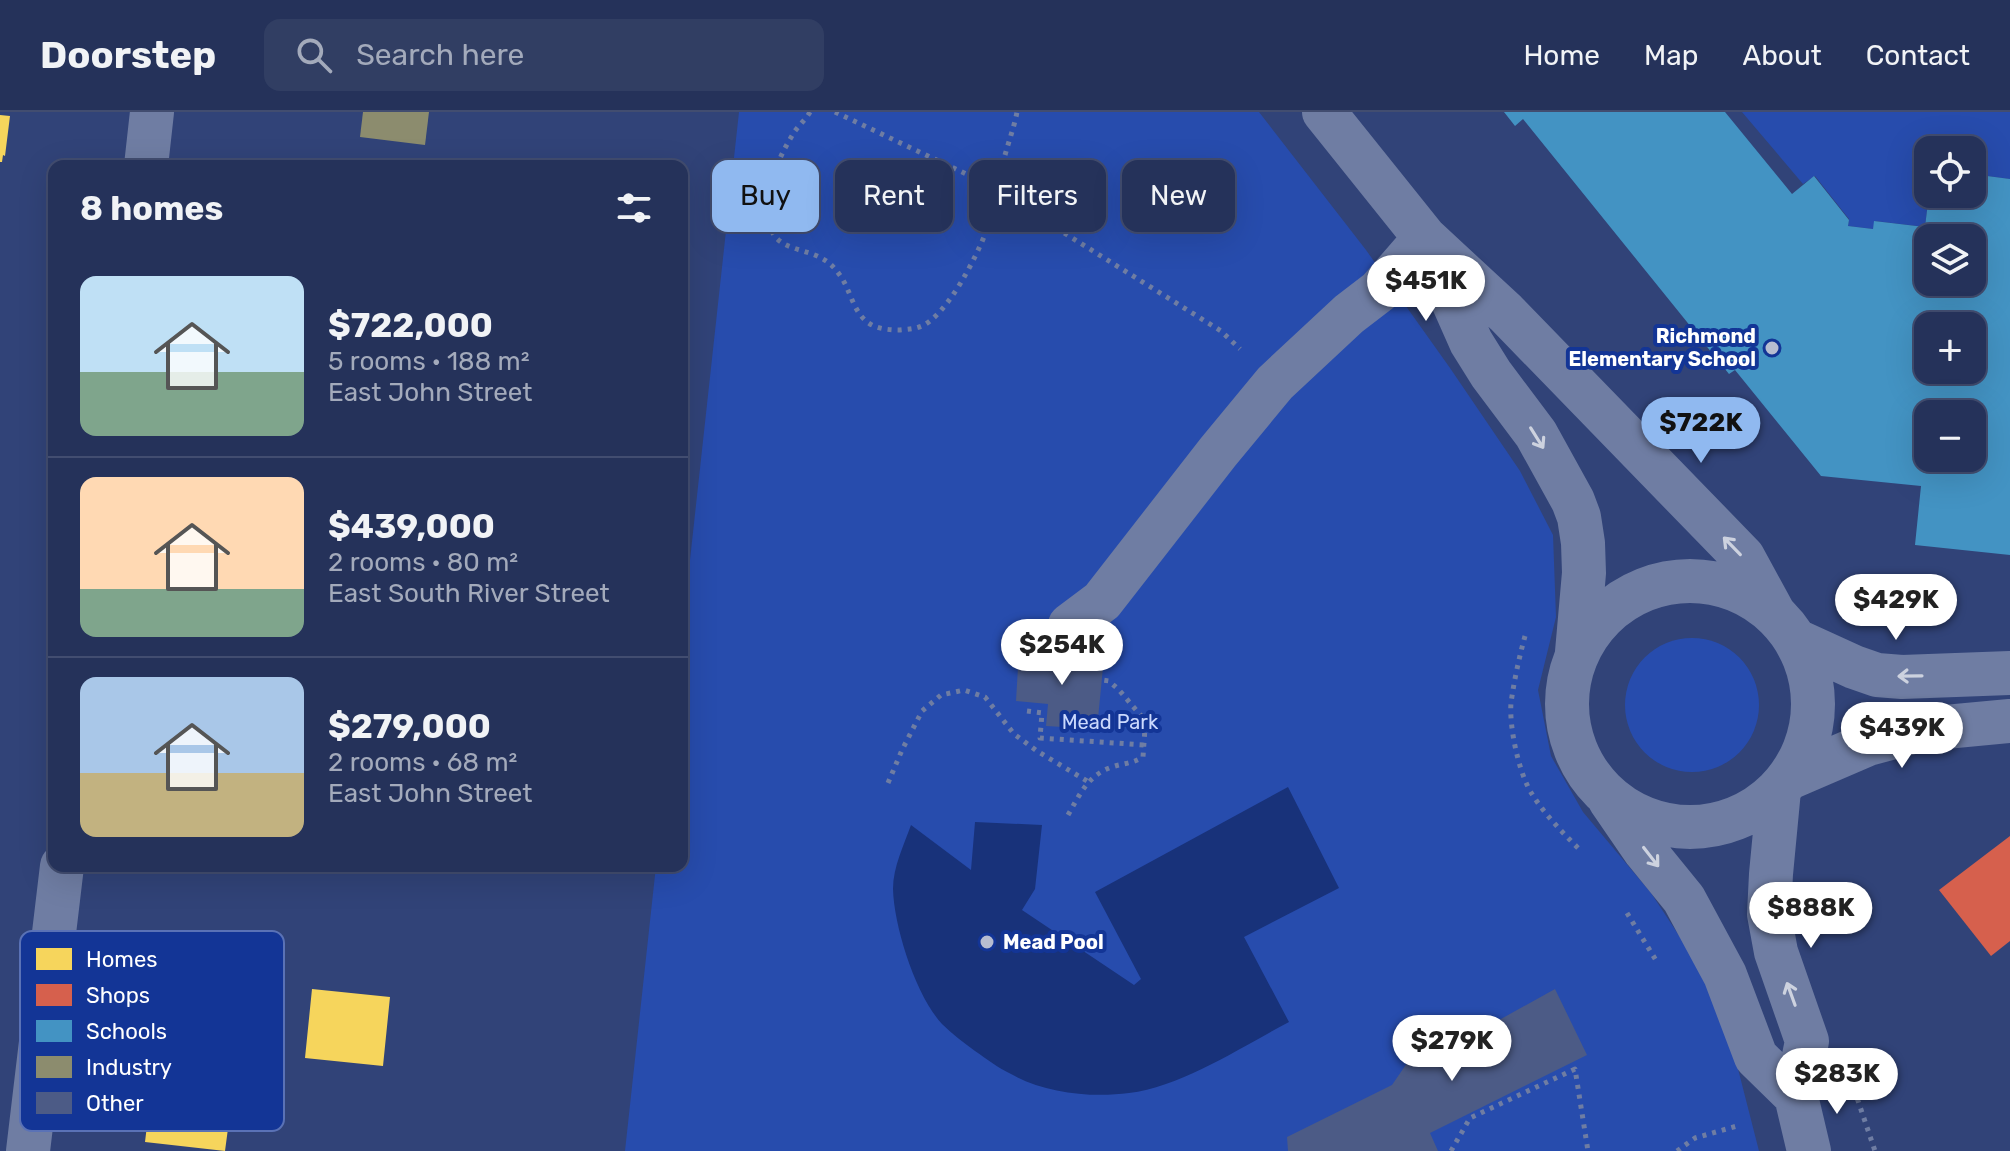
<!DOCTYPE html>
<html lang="en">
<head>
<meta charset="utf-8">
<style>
  :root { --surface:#25325a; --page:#313e63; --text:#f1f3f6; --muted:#a3aabb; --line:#424d70; --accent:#90b9f0 }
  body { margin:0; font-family:Rubik,sans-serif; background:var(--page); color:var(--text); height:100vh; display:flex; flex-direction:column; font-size:30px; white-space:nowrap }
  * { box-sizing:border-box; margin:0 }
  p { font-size:26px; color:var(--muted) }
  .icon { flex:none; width:44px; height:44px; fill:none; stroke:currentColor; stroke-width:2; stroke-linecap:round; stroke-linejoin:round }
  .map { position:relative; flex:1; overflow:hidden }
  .sheet { position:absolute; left:48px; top:48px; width:640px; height:712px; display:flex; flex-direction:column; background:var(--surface); border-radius:16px; box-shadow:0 8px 32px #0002,0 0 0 2px var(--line) }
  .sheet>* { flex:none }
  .top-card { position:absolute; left:712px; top:48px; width:760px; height:72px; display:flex; gap:16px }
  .tools { position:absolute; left:1914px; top:24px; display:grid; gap:16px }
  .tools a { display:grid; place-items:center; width:72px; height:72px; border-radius:16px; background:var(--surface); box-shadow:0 8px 32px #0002,0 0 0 2px var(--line); font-size:40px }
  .price { position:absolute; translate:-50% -68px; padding:0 18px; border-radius:28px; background:#fff; color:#222; font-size:26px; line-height:52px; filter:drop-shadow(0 2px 4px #0008) }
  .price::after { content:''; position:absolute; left:50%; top:48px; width:24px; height:18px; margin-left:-12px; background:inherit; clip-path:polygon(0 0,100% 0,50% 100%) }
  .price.on { background:var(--accent); color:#111 }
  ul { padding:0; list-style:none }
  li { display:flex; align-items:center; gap:24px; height:200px; padding:0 32px }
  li+li { border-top:2px solid var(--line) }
  li span { display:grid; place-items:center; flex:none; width:224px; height:160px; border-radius:16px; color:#555 }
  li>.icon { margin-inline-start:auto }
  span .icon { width:96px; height:96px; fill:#fffc; stroke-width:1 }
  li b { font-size:34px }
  h2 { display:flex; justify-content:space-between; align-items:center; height:96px; padding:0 32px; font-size:34px }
  .tag { padding:0 28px; border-radius:16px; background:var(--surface); box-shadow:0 8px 32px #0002,0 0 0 2px var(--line); font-size:28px; line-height:72px }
  .tag.on { background:var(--accent); color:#111 }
  header { display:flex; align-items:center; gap:48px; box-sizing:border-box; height:112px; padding:0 40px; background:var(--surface); border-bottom:2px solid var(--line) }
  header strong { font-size:38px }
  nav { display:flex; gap:44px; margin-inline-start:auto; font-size:28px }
  .search { width:560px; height:72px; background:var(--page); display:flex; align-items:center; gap:20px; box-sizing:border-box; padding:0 28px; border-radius:16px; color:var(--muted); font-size:30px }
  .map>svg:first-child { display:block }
  .green { fill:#274cad }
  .water { fill:#18327a }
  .homes { fill:#f6d55c }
  .shops { fill:#d6604d }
  .schools { fill:#4393c3; fill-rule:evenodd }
  .industry { fill:#8c8c6e }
  .building { fill:#4c5b86 }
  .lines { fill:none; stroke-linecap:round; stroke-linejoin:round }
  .path { stroke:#6f7da3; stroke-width:5; stroke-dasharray:4 6; stroke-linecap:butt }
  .minor { stroke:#6f7da3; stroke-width:44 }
  .oneway { stroke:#cdd2df }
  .poi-dot { fill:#b7bdd0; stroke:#133596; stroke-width:3 }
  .labels { text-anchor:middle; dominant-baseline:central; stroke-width:8; stroke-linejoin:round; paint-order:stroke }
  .poi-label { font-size:20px; font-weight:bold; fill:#fff; stroke:#133596; text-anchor:end }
  .park-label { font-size:20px; fill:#cbd9fd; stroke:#133596 }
  .key { fill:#133596; stroke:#5a72b6; stroke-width:2 }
  .key-label { font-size:22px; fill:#fff }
</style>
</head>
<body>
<header>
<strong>Doorstep</strong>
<div class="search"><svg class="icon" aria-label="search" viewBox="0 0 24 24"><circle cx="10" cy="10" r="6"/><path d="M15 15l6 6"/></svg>Search here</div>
<nav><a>Home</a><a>Map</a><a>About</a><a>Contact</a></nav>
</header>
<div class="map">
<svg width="2010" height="1039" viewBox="0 0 2010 1039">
  <rect width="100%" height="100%" fill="#314378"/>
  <path class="green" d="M739,0h520l107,138 84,118 70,103 33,64 3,82 -18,73 13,66 32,56 68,81 52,79 33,89 23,90h-1134l31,-285h26v-233z
    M1742,0h268v67l-38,-5v-24h-44l1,44 -4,33 -50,-6 -2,8 -25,-3 1,-7 -34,-43 -12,8z
    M1625 593a67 67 0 1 1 134 0a67 67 0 1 1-134 0Z"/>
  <path class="water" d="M1288,675l51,101 -95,49 45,85c-48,25 -106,64 -160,71 -38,5 -84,0 -118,-19 -13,-6 -24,-15 -36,-23 -11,-8 -23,-17 -33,-27 -26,-28 -48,-97 -49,-135 0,-22 11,-44 18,-64l60,45 4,-48 67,3 -7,64 -13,21 112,75 7,-6 -46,-87z"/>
  <path class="homes" d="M0,3l10,1 -5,40 -2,-1 -1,7h-2z
    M312,877l78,8 -7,69 -78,-8z
    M153,963l63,7 -4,36 17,3 -4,30 -80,-9z"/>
  <path class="shops" d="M2010,724v105l-19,15 -52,-66z"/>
  <path class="schools" d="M1504,0h221l67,82 22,-18 35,44 -1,6 25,3 1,-8 51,6 4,-33h43v-20l38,5v376l-95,-10 6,-59 -100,-10 -86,-106 -6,4 -206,-255 -8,7zM1928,126h44v44h-44zM1928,214h44v44h-44zM1928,302h44v44h-44z"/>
  <path class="industry" d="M363,0h66l-4,33 -65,-8z"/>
  <path class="building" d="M1019,538l85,7 -7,72 -51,-3 2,-22 -32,-3z
    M1555,877l32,66 -157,78 8,18h-150l-1,-14 105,-52 24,-35h29z"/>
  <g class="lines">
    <path class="path" d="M810,0c-4,7 -10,12 -15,19 -18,28 -33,64 -24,97 5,21 35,21 50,30 8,4 13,9 18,16 11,14 13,35 27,47 9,8 23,9 34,9 9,-1 16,-1 24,-5 32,-18 69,-100 76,-136 2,-10 2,-20 4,-30 4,-16 10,-31 13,-47
      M835,0l165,78 29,21 192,120 19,18
      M1525,524c-6,22 -11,45 -14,67 -2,24 8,71 21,91 13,21 31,39 49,57
      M1027,599l15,2 -2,25 105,7
      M888,671l14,-33 20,-39 19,-16 23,-5 21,7 29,37 23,17 50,30
      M1068,703c12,-21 20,-40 44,-48 11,-4 20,-3 31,-10l2,-29 -2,-10 -24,-28 -10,-9 -7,-1
      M1627,801l30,49
      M1851,968l24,71
      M1451,1039l19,-33 105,-49 13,82
      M1677,1039l18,-13 42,-12"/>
    <path class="minor" d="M1324,0l101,126 81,75 237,244 30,55
      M146,54l6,-54
      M1432,142l39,88 20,32 45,60 37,67 6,16 4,26 1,30 -7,79
      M1567 592a123 123 0 1 1 246 0a123 123 0 1 1-246 0Z
      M1070,513l32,-24 116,-149 57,-69 74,-69 30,-23 46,-53
      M1797,529l57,26 23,8 25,2 108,-4
      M1789,666l79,-34 56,-15 86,-8
      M1779,678l-8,84 -2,40 7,38 31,89 -11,55 13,55
      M1610,688l35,51 39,48 41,76 31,82 40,39
      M28,1039l34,-285"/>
  </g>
  <defs><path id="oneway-shaft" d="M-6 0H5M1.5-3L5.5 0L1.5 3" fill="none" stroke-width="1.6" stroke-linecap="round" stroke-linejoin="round" transform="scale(2)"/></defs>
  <g class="oneway">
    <use href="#oneway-shaft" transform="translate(1537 326) rotate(58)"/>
    <use href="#oneway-shaft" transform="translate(1732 434) rotate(-134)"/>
    <use href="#oneway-shaft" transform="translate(1910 564) rotate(179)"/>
    <use href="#oneway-shaft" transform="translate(1651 745) rotate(52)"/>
    <use href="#oneway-shaft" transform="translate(1791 882) rotate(-110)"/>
  </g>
  <g class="poi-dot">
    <circle cx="1772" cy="236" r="8"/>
    <circle cx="987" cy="830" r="8"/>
  </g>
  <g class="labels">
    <g class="poi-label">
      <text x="1756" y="224">Richmond<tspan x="1756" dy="23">Elementary School</tspan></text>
      <text x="1003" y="830" text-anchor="start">Mead Pool</text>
    </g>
    <g class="park-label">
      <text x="1110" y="610">Mead Park</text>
    </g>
  </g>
  <rect x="20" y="819" width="264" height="200" rx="12" class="key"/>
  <rect x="36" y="836" width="36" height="22" fill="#f6d55c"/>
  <rect x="36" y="872" width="36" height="22" fill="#d6604d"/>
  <rect x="36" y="908" width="36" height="22" fill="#4393c3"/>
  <rect x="36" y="944" width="36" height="22" fill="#8c8c6e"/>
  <rect x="36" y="980" width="36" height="22" fill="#4c5b86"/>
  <g class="key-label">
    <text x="86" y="855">Homes</text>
    <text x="86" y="891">Shops</text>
    <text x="86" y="927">Schools</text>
    <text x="86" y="963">Industry</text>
    <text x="86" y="999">Other</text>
  </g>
</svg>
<div class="tools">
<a><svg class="icon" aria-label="locate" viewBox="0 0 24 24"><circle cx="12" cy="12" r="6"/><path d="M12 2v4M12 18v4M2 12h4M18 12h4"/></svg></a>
<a><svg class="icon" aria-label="layers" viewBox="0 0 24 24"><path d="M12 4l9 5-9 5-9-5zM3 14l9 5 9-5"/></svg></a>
<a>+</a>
<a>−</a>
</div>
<b class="price" style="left:1426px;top:211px">$451K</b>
<b class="price on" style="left:1701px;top:353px">$722K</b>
<b class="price" style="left:1896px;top:530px">$429K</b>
<b class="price" style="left:1062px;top:575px">$254K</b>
<b class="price" style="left:1902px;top:658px">$439K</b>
<b class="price" style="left:1811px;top:838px">$888K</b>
<b class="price" style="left:1452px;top:971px">$279K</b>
<b class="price" style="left:1837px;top:1004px">$283K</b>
<div class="top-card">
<a class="tag on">Buy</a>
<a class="tag">Rent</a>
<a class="tag">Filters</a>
<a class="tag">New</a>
</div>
<section class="sheet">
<h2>8 homes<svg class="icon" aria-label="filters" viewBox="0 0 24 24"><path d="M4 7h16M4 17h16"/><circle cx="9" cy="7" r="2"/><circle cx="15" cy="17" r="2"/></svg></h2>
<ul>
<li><span style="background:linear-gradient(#bfe0f5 60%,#7fa58c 0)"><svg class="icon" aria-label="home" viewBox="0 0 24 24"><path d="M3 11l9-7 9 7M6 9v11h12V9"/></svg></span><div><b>$722,000</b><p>5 rooms · 188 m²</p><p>East John Street</p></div></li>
<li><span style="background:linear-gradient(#ffd9b3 70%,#7fa58c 0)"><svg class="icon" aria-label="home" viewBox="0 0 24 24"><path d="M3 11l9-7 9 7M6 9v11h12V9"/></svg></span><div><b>$439,000</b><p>2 rooms · 80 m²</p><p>East South River Street</p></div></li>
<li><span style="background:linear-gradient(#a9c7e8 60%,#c2b280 0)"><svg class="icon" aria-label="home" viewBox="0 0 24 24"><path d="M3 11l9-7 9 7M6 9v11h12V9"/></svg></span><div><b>$279,000</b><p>2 rooms · 68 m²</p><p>East John Street</p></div></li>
</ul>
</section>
</div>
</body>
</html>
